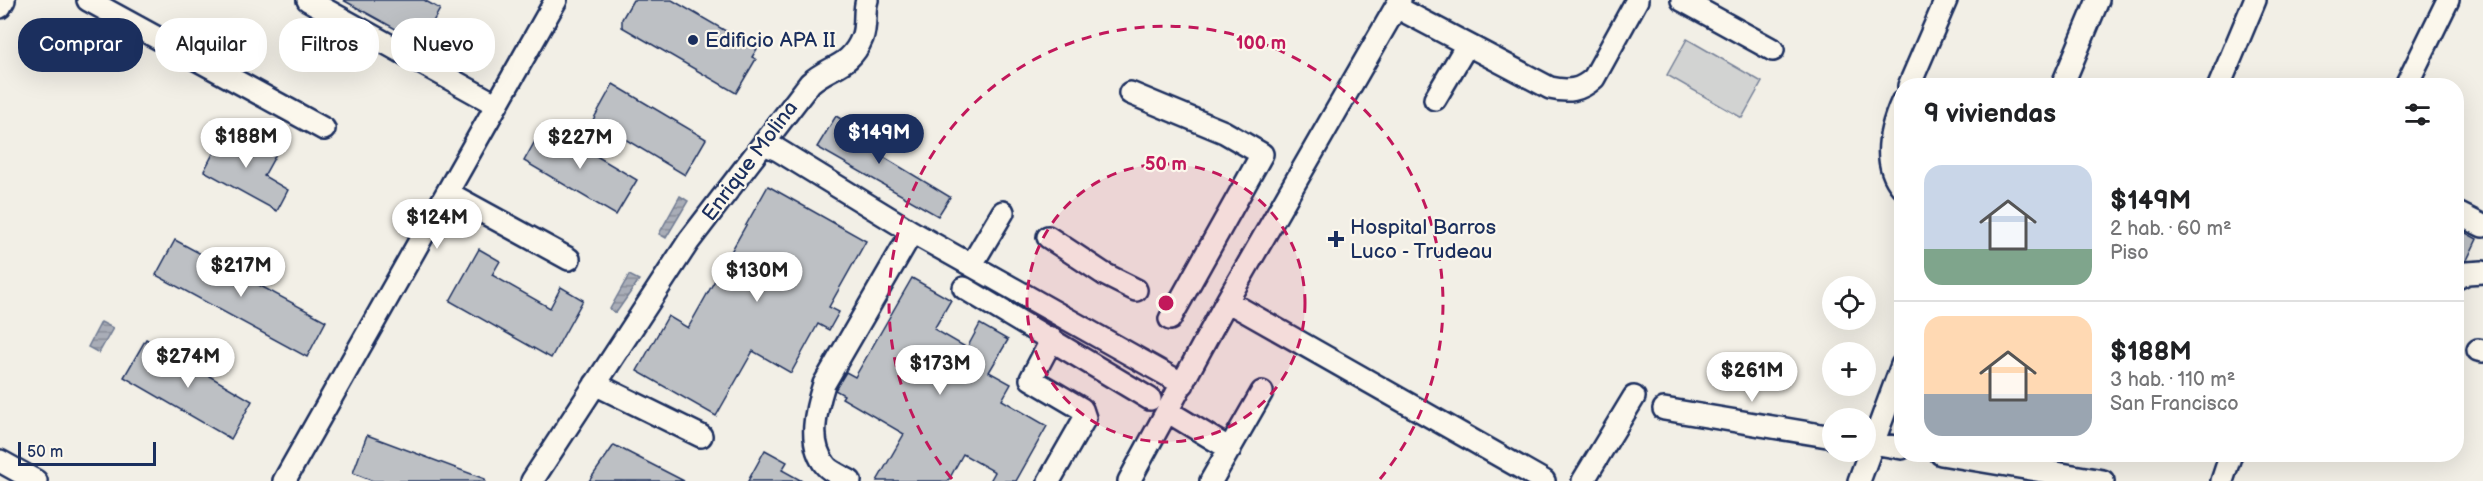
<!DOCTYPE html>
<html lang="es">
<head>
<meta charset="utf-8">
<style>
  :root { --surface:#fff; --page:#f6f6f6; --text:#202124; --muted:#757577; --line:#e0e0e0; --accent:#1b2f5e }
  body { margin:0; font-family:"Balsamiq Sans",sans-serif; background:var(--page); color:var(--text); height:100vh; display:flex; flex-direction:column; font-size:22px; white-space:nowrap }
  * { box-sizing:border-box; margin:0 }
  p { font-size:20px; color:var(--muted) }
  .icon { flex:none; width:33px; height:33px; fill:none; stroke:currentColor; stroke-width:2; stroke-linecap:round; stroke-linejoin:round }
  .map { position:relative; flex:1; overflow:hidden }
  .side { position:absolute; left:1894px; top:78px; width:570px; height:384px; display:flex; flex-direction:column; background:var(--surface); border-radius:24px; box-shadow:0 6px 24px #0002 }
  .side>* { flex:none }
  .top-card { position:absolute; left:18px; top:18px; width:570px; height:54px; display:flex; gap:12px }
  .buttons { position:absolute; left:1822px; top:276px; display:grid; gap:12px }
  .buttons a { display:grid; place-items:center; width:54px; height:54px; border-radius:50%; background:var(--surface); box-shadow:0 6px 24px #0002; font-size:30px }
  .scale { position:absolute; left:18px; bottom:15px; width:138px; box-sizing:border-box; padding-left:6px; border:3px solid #1b2f5e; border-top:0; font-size:16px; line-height:21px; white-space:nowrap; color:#1b2f5e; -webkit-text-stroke:4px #fbf7ec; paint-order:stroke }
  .price { position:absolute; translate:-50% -51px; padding:0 14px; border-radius:21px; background:#fff; color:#222; font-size:20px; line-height:39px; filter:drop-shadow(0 2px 3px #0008) }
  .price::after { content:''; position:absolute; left:50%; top:36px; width:18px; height:14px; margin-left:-9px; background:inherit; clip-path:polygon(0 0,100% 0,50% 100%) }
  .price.active { background:var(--accent); color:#fff }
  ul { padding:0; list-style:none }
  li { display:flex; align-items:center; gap:18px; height:150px; padding:0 30px }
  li+li { border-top:2px solid var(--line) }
  li span { display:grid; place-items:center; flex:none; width:168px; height:120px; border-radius:18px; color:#555 }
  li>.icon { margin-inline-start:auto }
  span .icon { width:72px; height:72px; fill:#fffc; stroke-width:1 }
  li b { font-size:26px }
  h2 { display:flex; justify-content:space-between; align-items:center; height:72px; padding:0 30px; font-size:26px }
  .tag { padding:0 21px; border-radius:24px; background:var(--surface); box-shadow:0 6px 24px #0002; font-size:21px; line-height:54px }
  .tag.active { background:var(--accent); color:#fff }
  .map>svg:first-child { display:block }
  .grass { fill:#d2d3d2; stroke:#768198; stroke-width:1.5 }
  .water { fill:url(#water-rules); stroke:#707b93; stroke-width:1.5 }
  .building { fill:#bdc0c4; stroke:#1b2f5e; stroke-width:1.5 }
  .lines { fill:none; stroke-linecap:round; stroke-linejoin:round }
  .minor-casing { stroke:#1b2f5e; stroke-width:26 }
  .minor { stroke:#fbf7ec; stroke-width:21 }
  .ring { fill:none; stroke:#c2185b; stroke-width:3; stroke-dasharray:10 8 }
  .poi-dot { fill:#1b2f5e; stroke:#fbf7ec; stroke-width:2 }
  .labels { text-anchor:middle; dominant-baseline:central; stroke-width:4.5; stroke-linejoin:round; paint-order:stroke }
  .poi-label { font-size:21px; fill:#1b2f5e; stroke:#fbf7ec; text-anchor:start }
  .street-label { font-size:21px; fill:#1b2f5e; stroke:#fbf7ec }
  .centre { fill:#c2185b; stroke:#fbf7ec; stroke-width:3 }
  .ring-label { font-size:18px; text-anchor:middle; font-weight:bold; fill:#c2185b; stroke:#fbf7ec; stroke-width:4.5; stroke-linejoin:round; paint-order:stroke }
</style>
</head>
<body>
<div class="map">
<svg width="2483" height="481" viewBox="0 0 2483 481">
  <defs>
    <pattern id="water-rules" width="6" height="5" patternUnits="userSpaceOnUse" patternTransform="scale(1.5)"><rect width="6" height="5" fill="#a9adb7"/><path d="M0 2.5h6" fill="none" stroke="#898d98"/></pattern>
  </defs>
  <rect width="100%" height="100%" fill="#f2efe6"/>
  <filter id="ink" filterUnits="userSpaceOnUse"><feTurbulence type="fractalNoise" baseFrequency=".0167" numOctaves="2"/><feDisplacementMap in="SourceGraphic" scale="12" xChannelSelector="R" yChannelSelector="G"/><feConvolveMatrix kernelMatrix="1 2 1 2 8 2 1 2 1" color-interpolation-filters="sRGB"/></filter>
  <g filter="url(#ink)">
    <path class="grass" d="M1687,39l75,43 -20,36 -75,-43z"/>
    <path class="water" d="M680,196l8,5 -22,37 -7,-4z
      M629,275l10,5 -23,33 -6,-4z
      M101,322l12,6 -14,25 -11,-6z"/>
    <path class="building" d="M343,0h81l16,9 -19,34z
      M633,0h39l85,49 -5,8 4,2 -20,34 -114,-66v-8z
      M613,84l93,55 -21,36 -92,-55z
      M836,116l46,28 -5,9 73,44 -12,19 -121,-69z
      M544,125l93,55 -21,35 -92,-54z
      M226,129l49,27 -11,20 24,14 -11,21 -73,-40z
      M768,186l98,55 -37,66 10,5 -10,18 -11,-6 -27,49 -38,-22 -37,65 -79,-45 31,-55 20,12z
      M2457,228l20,11 -10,21 -10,4z
      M175,240l151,81 -19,36 -151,-82z
      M479,249l21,12 -8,14 58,33 11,-21 22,13 -32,58 -101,-57z
      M912,278l39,22 -17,29 33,19 13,-24 28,16 -19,32 22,12 -9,16 45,26 -31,55h-26l5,-9 -32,-18 -15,27h-71l27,-47 -62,-36 2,-3 -9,-5 11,-18 9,5z
      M146,339l106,62 -21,38 -107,-62z
      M367,435l118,44v2h-112l-20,-8z
      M614,445l70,36h-95z
      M765,450l22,12 -5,8 20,11h-54z"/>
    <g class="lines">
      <defs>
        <path id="minor" d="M88,0l236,129
          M308,0l189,105
          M1682,0l91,50
          M0,7l4,-7
          M1396,7l154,81c18,4 30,3 44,-10l43,-78
          M1909,86l37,-86
          M2062,86l36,-86
          M2219,86l36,-86
          M2406,86l42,-86
          M1130,93l94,39 38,22 -92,165
          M1435,99l32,-54
          M1902,102c-12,27 -21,60 0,85
          M764,144l14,6 134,82 271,152
          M448,193l121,66
          M2457,213l26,13
          M1048,237l56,37 32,16
          M972,264l31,-52
          M2457,278l10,-5 16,-1
          M964,288l186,111
          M1227,301l317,180
          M2478,350l5,1
          M595,384l106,52
          M1664,409l169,28
          M1167,411l63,38
          M1866,442l36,6
          M1941,454l162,27
          M0,461l36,20
          M284,481l272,-481
          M532,481l157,-240 121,-158c20,-18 40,-15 52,-45 5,-12 1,-26 5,-38
          M850,481c-7,-4 -19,-9 -24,-15 -19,-22 -10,-57 -2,-82l88,-152
          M1049,481l36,-63 -3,-9 -51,-30 21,-40
          M1129,481l98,-180 173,-301
          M1211,481l51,-89
          M1583,481l51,-84
          M1859,481l43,-116
          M2222,481l9,-27"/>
      </defs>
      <use href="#minor" class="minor-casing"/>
      <use href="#minor" class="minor"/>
    </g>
  </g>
  <circle cx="1166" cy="303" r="139" fill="#c2185b" fill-opacity=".12"/>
  <g class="ring">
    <circle cx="1166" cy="303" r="139"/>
    <path d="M952 479A277 277 0 1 1 1380 479"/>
  </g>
  <g class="poi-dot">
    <circle cx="693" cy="40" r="6"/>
    <path d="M1333 230h6v6h6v6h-6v6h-6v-6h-6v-6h6z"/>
  </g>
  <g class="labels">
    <g class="poi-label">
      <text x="705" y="40">Edificio APA II</text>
      <text x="1350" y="227">Hospital Barros<tspan x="1350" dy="24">Luco - Trudeau</tspan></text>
    </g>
    <g class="street-label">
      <text transform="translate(750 161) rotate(-53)">Enrique Molina</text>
    </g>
  </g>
  <circle cx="1166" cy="303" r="9" class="centre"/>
  <g class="ring-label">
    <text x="1261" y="49">100 m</text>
    <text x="1166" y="170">50 m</text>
  </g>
</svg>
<div class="buttons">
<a><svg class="icon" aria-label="locate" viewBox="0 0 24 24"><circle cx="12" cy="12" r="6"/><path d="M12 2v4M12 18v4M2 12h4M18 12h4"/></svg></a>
<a>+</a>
<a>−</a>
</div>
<div class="scale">50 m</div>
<b class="price active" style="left:879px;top:165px">$149M</b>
<b class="price" style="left:246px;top:169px">$188M</b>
<b class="price" style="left:580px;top:170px">$227M</b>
<b class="price" style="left:437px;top:250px">$124M</b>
<b class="price" style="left:241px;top:298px">$217M</b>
<b class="price" style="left:757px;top:303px">$130M</b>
<b class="price" style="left:188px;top:389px">$274M</b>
<b class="price" style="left:940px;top:396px">$173M</b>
<b class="price" style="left:1752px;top:403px">$261M</b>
<div class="top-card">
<a class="tag active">Comprar</a>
<a class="tag">Alquilar</a>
<a class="tag">Filtros</a>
<a class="tag">Nuevo</a>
</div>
<section class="side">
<h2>9 viviendas<svg class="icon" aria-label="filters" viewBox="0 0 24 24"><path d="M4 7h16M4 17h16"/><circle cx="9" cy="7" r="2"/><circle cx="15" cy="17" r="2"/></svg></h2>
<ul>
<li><span style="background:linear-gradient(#c9d6e8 70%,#7fa58c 0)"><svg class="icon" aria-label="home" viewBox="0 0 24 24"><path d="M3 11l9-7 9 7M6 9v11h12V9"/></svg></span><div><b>$149M</b><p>2 hab. · 60 m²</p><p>Piso</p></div></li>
<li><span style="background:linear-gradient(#ffd9b3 65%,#9aa5b1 0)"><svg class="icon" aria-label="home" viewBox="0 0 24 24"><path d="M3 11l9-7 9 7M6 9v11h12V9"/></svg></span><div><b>$188M</b><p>3 hab. · 110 m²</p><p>San Francisco</p></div></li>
</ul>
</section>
</div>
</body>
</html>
